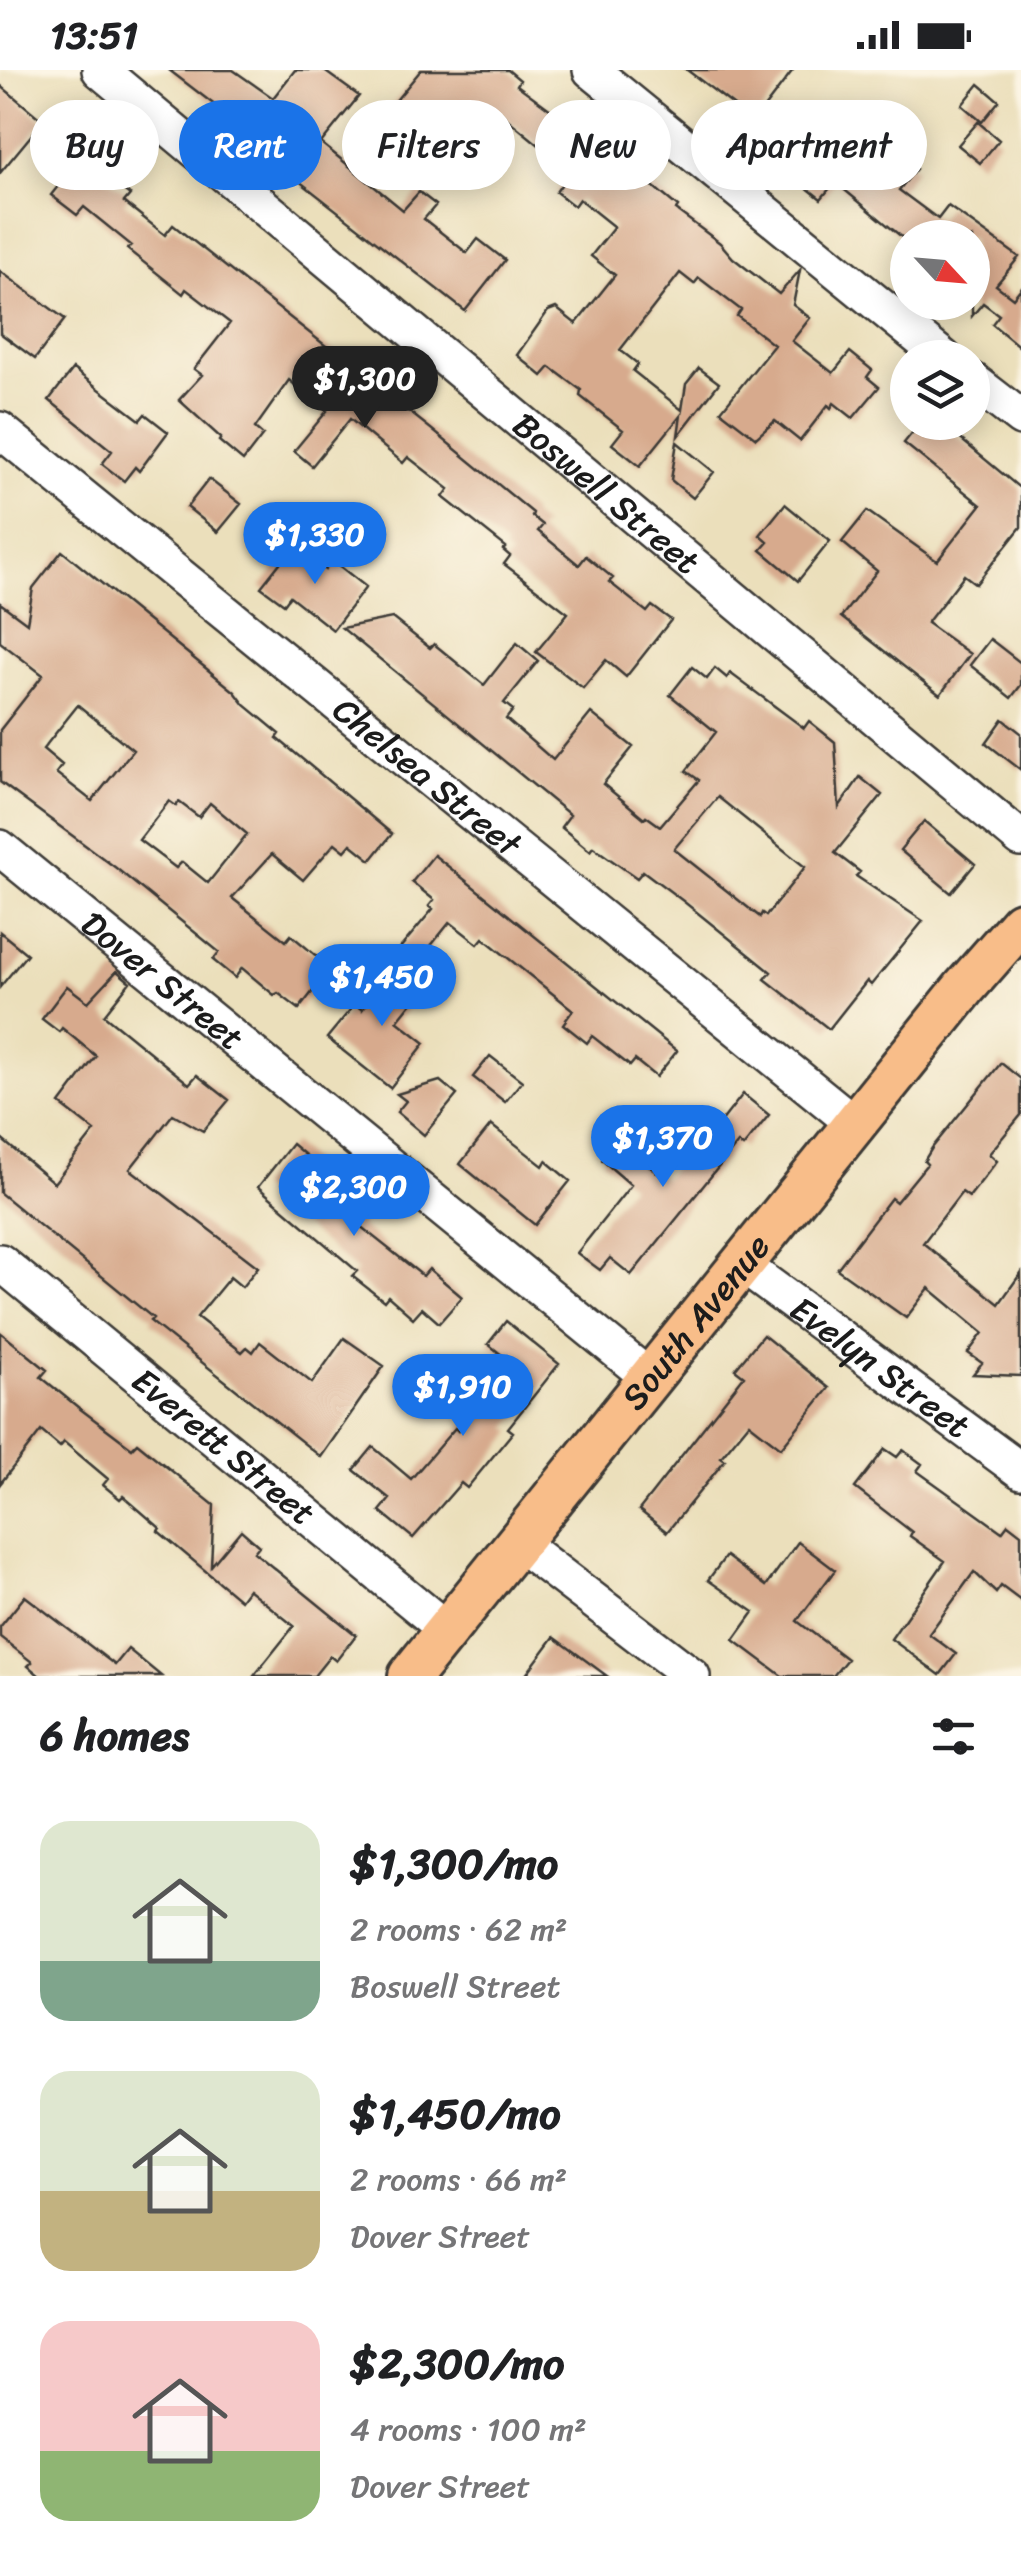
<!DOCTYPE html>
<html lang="en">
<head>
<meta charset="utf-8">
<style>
  :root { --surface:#fff; --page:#f2f2f2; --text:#202124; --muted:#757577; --accent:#1a73e8 }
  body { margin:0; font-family:Sriracha,sans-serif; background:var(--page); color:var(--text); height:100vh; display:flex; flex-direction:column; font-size:38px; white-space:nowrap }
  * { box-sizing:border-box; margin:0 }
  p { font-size:32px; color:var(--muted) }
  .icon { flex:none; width:55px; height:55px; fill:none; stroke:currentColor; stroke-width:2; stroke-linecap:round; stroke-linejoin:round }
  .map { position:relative; height:1606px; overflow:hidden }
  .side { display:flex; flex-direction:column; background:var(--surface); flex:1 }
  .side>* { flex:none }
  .guide { position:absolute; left:30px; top:30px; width:962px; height:90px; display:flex; gap:20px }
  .needle { width:65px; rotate:116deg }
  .tools { position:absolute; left:890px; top:150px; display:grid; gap:20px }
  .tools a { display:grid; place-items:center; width:100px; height:100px; border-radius:50%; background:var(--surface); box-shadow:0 5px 25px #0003; font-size:50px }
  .price { position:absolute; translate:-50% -85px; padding:0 22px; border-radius:35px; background:var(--accent); color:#fff; font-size:32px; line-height:65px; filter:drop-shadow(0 2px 5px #0008) }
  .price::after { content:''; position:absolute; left:50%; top:60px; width:30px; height:22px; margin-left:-15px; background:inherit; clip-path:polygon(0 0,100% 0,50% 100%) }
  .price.active { background:#222; color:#fff }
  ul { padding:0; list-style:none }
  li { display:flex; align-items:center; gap:30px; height:250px; padding:0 40px }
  li span { display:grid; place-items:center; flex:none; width:280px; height:200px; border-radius:30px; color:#555 }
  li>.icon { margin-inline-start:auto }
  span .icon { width:120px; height:120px; fill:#fffc; stroke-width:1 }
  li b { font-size:42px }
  h2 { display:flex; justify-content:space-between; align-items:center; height:120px; padding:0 40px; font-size:42px }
  .chip { padding:0 35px; border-radius:45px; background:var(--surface); box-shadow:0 5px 25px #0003; font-size:35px; line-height:90px }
  .chip.active { background:var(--accent); color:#fff }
  .status { display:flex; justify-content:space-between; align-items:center; height:70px; padding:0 50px; background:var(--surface); direction:ltr }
  .status svg { height:28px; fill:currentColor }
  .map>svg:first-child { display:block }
  .building { fill:#d7aa8d; fill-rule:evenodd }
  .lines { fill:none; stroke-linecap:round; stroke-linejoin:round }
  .minor-casing { stroke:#3b3934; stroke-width:40 }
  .major-casing { stroke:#3b3934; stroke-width:48 }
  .minor { stroke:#fff; stroke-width:35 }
  .major { stroke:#f8bd89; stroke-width:42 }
  .labels { text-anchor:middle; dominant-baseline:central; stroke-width:10; stroke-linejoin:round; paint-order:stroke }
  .street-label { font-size:35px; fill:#1c1c1c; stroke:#fcf5e5 }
</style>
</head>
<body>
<div class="status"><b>13:51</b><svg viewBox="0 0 49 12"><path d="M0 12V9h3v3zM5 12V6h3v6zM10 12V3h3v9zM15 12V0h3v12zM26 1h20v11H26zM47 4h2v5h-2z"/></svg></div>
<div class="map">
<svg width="1021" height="1606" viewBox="0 0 1021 1606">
  <rect width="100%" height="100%" fill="#fcf5e5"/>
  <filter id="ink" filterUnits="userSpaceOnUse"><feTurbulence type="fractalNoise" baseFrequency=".01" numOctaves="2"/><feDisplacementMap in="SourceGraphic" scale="20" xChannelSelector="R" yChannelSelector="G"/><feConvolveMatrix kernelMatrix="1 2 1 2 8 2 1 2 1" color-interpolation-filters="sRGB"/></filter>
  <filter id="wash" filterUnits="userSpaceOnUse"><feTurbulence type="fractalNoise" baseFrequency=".0048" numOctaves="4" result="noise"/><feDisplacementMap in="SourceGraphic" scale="40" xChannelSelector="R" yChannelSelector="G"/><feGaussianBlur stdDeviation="2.25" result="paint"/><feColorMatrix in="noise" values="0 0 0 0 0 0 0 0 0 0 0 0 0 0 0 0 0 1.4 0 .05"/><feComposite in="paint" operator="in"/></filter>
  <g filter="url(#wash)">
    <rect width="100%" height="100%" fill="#ebdfbb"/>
    <g id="blocks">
      <path class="building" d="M169,0h64l40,28 22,-28h28l36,26 -38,47 82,67 16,-18 17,13 -12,14 43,34 11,-14 27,21 -40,51 -166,-130 1,-2 -75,-58 4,-5z
        M421,0h87l12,10 -3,5 76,56 6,-8 12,8 23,-8 3,2 -13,17 12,9 -5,7 47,39 -2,3 44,33 13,15 46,36 21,-24 -7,35 17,13 -18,23 41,32 17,-21 22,18 -5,7 12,10 -26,31 -19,-15 -3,5 -3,-3 -28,36 -25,-20 -19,17 -35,-27 53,-66 -37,-29 4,-6 -42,-32 -5,6 -14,-11 -60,77 18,14 -5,7 49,39 4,-26 13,-16 20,15 -41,53 3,-21 -41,51 -28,-22 11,-14 -43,-34 1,-6 -31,-23 -8,9 -25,-21 31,-44 8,-3 20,16 39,-49 -24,-19 23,-29 -35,-28 -5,7 -18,-14 15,-21 -82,-67 -10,13 -8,-7 -33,43 -43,-34 2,-2 -9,-7z
        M687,0h106l-39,51z
        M979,14l20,17 -17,21 -20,-17z
        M0,15l43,36 -43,52z
        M840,42l76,57 -17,21 39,29 10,-13 71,51 -23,28 17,13 8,-10v60l-29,-24 7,-9 -16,-12 -11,13v-78h-69l-68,-56 -14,17 -30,-24z
        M978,52l21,18 -19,23 -22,-18z
        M93,98l37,27 -6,7 41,33 8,-10 258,204 102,84 -1,3 11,9 -5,6 41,34 7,-9 27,22 -4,4 38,30 5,-6 19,14 -45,57 -20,-17 -23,28 -47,-36 32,-39 -64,-49 6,-8 -7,-6 3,-3 -63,-50 6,-8 -41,-32 -5,6 -53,-44 -38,47 -18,-15 33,-40 -38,-31 -34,48 8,7 -20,26 -24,-20 2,-3 -42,-38 23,-25 -8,-6 36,-46 -44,-34 -3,5 -56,-45 4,-4 -47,-38 -7,8 -26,-20 20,-25 12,10z
        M0,201l65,48 -30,40 -35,-26z
        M73,299l67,51 5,-6 23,18 -29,39 -4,-4 -11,14 -22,-17 10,-13 -63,-51z
        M921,352h19l81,67v38l-45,57 -12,-9 -37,48 43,31 -30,41 -99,-78 36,-46 -35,-29 25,-31 70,50 44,-56 -77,-62z
        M677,372l37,30 -21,26 -22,-18z
        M209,409l32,25 -23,28 -31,-25z
        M785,434l45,37 -32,40 -37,-31 7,-8 -8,-7z
        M291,479l4,3 3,-3 27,21 7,-10 34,27 -33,43 -43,-34 -6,8 -23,-17z
        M62,481l173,141 10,13 35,29 -3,4 115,96 -21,26 -20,-16 -6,7 -10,-8 -32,37 -31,-26 -40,44 54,43 5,-6 40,33 -32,41 -21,-16 -4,2 -32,-27 -7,10 -22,-18 6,-8 -103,-84 -116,-86v-52l43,-55 -43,-33v-39l27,20 6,-35zM78,635l55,45 -41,51 -36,-28 6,-8 -19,-16zM169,731l7,5 3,-4 20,15 11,-14 37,31 -39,49 -26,-21 -6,6 -37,-28z
        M392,548l38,30 4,-4 50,41 33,-42 21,18 -34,42 9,7 -7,9 47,41 38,-47 42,34 -30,37 41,34 2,-2 14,10 39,-46 -13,-9 30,-39 -46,-37 22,-28 15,12 8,-11 12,10 3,-5 74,55 5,-7 26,21 4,65 21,-30 22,18 -47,58 25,19 -4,4 67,45 -52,64 -4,-4 -38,48 -64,-50 6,-7 -88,-71 -40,-30 -6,7 -44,-31 -3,4 -29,-24 9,-12 -228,-187zM718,727l87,70 -39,49 -4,-3 -2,4 -86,-68z
        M990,569l31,24v22l-10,13 -41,-33z
        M1003,649l18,14v37l-35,-27z
        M924,751l51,43 -24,29 -51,-43z
        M434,785l243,196 -21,26 -21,-17 -5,6 -38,-30 -5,7 -24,-19 10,-14 -90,-72 -5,6 -28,-22 -37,46 -18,-14 38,-45 -4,-3 5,-6 -22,-18z
        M0,862l27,22 -27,33z
        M395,895l30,21 -28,35 28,22 -35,45 -63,-50 28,-34 7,6z
        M117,901l13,11 -26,33 85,69 8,-9 32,25 -26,31 -30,-17 -43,55 128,98 -16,20 -12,-10 -33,40 45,35 5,-5 6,5 7,-10 52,41 32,-45 40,28 -63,91 -171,-136 3,-3 -153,-125v-55l54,45 41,-52 -35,-27 36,-48 -34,-28 -3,4 -17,-13 25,-33 21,16z
        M490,986l32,25 -17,21 -32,-25z
        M1001,993l20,16v36l-32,39 8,7 -28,36 -7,-5 -39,51 76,61 22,-31v103l-48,-2 9,-11 -14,-10 15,-20 -54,-45 -23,30 -69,-49 54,-71 5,4 31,-38 -3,-3 8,-13z
        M440,1011l17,14 -33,40 -27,-23 9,-11 -9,-7z
        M743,1024l26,21 -26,32 -5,-4 -107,132 -21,-17 -10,12 -23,-17 54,-68 -29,-25 16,-19 46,37 30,-40 9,7z
        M491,1055l52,41 3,-5 24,20 -35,44 -75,-61z
        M292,1074l29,24 -8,10 51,44 -4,4 63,50 6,-7 33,28 -23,26 -17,-15 -9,10 -25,-22 -4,5 -32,-25 5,-5 -99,-84z
        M506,1251l53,43 -51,64 5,4 -46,56 -6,-5 -48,55 -33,-27 10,-12 -36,-29 19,-23 38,32 44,-51 3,3 54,-68 -24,-19z
        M0,1262l47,38 -6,7 38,31 53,40 5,-5 77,62 -3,61 30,-36 18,16 -5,6 102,83 -20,26 -6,-5 -16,20h-60l40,-50 -46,-37 -8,11 -82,-69 2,-3 -37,-32 -3,3 -17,-14 5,-6 -44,-37 -4,5 -19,-16 -41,53z
        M763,1265l66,53 -48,60 -32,-25 -28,34 4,3 -58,72 -28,-22 105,-134 -9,-7z
        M885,1379l12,8 6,-7 19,14 -5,7 85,61 6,-8 13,10v67l-20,-15 -5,7 -22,-21 -45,62 27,20 -16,21 -49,-36 54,-78 -35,-25 2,-4 -57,-44z
        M798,1472l37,28 -38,51 50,38 -14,17h-51l-48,-36 20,-28 -46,-32 18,-24 40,30z
        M25,1526l90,69 13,-16 33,27h-121l-12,-10 4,-4 -32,-25v-10z
        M554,1567l53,39h-82z"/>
    </g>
  </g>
  <g filter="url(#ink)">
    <use href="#blocks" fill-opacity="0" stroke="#3b3934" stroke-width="2.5"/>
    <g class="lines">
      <defs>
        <g id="minor">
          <path id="s1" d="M100,0l921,769"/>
          <path d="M591,0l353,288"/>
          <path d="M972,310l49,38"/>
          <path id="s2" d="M0,360l855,694"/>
          <path id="s3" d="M0,778l650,530"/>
          <path id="s4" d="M0,1192l448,369"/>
          <path id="s5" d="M742,1195l279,206"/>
          <path d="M517,1472l175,134"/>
        </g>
        <g id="major">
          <path id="s6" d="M410,1606l555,-689 56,-64"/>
        </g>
      </defs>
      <use href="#minor" class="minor-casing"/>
      <use href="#major" class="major-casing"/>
      <use href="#minor" class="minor"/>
      <use href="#major" class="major"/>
    </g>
  </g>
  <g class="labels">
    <g class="street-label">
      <text stroke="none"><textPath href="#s1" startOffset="660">Boswell Street</textPath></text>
      <text stroke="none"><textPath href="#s2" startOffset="550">Chelsea Street</textPath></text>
      <text stroke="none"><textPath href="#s3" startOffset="210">Dover Street</textPath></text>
      <text stroke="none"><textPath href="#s6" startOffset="455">South Avenue</textPath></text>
      <text stroke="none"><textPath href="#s5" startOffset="172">Evelyn Street</textPath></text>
      <text stroke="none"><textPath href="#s4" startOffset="290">Everett Street</textPath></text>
    </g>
  </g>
</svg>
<div class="tools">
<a><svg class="needle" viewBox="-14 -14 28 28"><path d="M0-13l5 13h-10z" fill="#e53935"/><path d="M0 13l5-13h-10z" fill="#757577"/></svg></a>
<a><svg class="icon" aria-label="layers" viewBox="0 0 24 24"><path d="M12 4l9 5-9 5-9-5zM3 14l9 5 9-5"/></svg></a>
</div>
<b class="price active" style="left:365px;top:361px">$1,300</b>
<b class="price" style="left:315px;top:517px">$1,330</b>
<b class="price" style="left:382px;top:959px">$1,450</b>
<b class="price" style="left:663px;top:1120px">$1,370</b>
<b class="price" style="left:354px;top:1169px">$2,300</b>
<b class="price" style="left:463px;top:1369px">$1,910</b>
<div class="guide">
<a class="chip">Buy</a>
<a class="chip active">Rent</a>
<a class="chip">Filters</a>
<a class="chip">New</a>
<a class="chip">Apartment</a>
</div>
</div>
<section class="side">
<h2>6 homes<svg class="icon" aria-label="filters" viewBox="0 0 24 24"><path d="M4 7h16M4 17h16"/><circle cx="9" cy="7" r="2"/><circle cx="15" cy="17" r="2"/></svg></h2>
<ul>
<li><span style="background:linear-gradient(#dfe7d0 70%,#7fa58c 0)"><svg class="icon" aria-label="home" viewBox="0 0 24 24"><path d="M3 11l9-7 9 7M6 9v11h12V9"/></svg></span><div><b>$1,300/mo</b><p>2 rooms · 62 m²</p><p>Boswell Street</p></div></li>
<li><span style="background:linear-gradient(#dfe7d0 60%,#c2b280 0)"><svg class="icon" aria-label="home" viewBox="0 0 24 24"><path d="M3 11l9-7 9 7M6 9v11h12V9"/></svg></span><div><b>$1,450/mo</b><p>2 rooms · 66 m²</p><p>Dover Street</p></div></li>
<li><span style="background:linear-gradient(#f6c9c9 65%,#8fb573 0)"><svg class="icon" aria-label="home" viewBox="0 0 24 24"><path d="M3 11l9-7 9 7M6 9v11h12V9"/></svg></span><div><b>$2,300/mo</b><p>4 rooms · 100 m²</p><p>Dover Street</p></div></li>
</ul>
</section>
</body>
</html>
